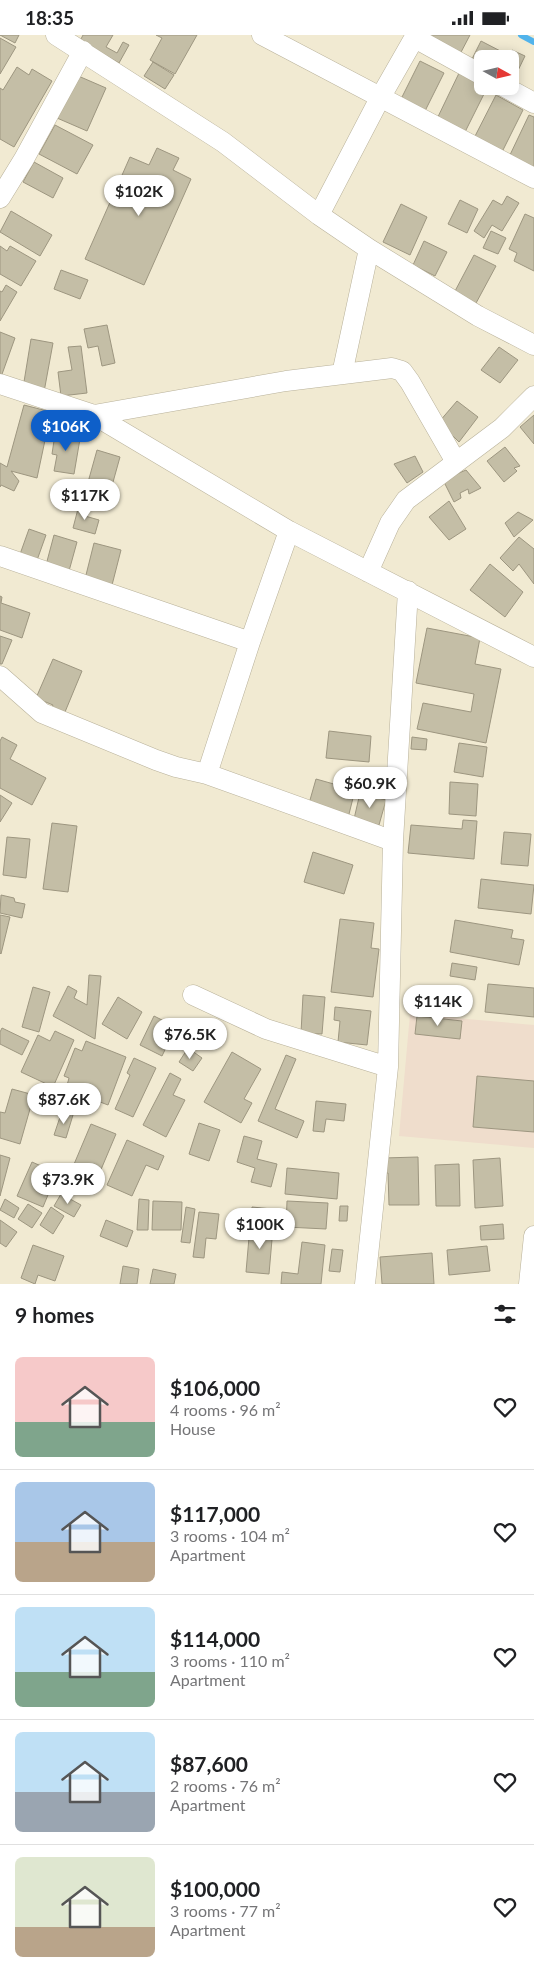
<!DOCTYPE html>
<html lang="en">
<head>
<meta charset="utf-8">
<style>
  :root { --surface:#fff; --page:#f6f6f6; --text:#202124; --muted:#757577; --line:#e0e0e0; --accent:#0e5fc9 }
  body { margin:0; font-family:Lato,sans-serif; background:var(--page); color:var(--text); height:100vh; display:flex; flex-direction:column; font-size:19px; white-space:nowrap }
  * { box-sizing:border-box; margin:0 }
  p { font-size:16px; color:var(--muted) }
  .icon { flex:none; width:28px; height:28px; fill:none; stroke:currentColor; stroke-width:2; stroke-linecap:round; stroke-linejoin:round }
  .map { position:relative; height:1249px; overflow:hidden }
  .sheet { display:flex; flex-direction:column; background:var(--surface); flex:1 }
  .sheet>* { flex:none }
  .needle { width:32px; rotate:98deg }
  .controls { position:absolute; left:474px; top:15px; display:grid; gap:10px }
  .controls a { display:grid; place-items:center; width:45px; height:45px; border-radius:8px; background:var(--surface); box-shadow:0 2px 12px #0003; font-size:25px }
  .price { position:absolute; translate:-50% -42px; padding:0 11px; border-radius:18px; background:#fff; color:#222; font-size:16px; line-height:32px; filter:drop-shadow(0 1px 2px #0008) }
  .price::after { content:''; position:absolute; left:50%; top:30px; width:15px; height:11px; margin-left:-8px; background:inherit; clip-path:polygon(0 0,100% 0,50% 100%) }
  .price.current { background:var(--accent); color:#fff }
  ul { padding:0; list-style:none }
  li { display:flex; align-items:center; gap:15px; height:125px; padding:0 15px }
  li+li { border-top:1px solid var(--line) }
  li span { display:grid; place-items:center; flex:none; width:140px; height:100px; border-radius:8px; color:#555 }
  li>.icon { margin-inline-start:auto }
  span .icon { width:60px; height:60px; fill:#fffc; stroke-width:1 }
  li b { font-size:21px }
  h2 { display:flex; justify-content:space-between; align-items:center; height:60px; padding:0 15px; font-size:21px }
  .status { display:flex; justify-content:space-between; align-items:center; height:35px; padding:0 25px; background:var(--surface); direction:ltr }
  .status svg { height:14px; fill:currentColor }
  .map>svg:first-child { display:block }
  .industrial { fill:#efddcc }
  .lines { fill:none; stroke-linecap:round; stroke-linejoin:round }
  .stream { stroke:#51b3eb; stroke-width:6 }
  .building { fill:#c4bea6; stroke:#9d9680 }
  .minor-casing { stroke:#b8b19a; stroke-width:21 }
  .minor { stroke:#fff; stroke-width:20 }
</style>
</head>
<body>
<div class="status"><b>18:35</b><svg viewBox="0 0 49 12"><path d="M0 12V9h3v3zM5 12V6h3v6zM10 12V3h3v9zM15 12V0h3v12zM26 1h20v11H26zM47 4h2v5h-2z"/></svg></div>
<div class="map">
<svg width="534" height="1249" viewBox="0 0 534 1249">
  <rect width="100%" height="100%" fill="#f1ead2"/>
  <path class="industrial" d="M410,979l124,11v123l-135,-12z"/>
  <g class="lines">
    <path class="stream" d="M521,0l13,7"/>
  </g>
  <path class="building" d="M0,0h19l-4,8z
    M83,0h30l-7,12 11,6 6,-11 6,3 -10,18 -39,-22z
    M156,0h41l-22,39 -25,-14 12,-22z
    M426,0h44l-11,21z
    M0,3l16,9 -16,27z
    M481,6l29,15 2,-6 13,6 -15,31v-28h-28v13l-13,-7z
    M420,26l24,12 -20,40 -24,-12z
    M153,27l21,13 -9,14 -21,-13z
    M17,32l12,8 3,-6 20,12 -38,66 -14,-8v-51l3,2z
    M460,36l22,11v4h6l-25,50 -28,-13z
    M76,40l30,13 -19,43 -30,-13z
    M496,60l27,15 -24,48 -28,-14z
    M529,80l5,2v52l-25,-12z
    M55,90l38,20 -16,29 -38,-20z
    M157,113l22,10 -6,12 18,9 -47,106 -59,-26 45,-102 19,8z
    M34,127l29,16 -10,20 -30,-16z
    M507,161l12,7 -17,28 -10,-6 -8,13 -10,-7 19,-31 9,5z
    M460,165l18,9 -11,24 -19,-9z
    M401,169l26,13 -17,38 -27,-13z
    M11,176l41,24 -12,21 -40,-24z
    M525,179l9,4v53l-20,-10 3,-8 -8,-4z
    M491,196l15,7 -8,16 -15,-6z
    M424,206l23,11 -12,24 -22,-11z
    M0,211l7,5 3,-5 26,15 -15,25 -21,-12z
    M474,220l22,11 -21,39 -21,-12z
    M61,235l27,10 -8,19 -26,-10z
    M6,250l11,7 -17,29v-30l2,1z
    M107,290l8,38 -13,3 -4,-20 -10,2 -4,-19z
    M0,297l15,6 -14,39 -1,-1z
    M31,304l22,4 -9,49 -21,-4z
    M81,311l6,47 -26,3 -3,-24 14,-2 -4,-23z
    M499,312l19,13 -18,23 -19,-13z
    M457,366l21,16 -19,25 -20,-20z
    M24,370l27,7 -14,66 -26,-7 8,10 -5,10 -13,-6 -1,2v-24l7,4z
    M534,380v29l-14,-17z
    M66,395l15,3 -7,41 -20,-3 3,-16 -5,-1 3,-20 10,2z
    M505,412l15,19 -6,2 3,3 -13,11 -17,-21z
    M97,415l23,7 -12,43 -23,-7z
    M415,421l8,16 -16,11 -13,-19z
    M466,435l15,18 -12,6 -1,-5 -8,4 1,5 -7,4 -11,-22z
    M449,466l17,28 -17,11 -20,-23z
    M79,470l9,3 -3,8 14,4 -4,14 -22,-6z
    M518,477l15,8 -19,17 -9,-14z
    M29,494l17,6 -10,28 -17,-6z
    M54,500l23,7 -8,29 -23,-6z
    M519,502l15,12v35l-15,-20 -6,7 -13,-13z
    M94,508l27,7 -10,39 -27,-6z
    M490,529l33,28 -18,25 -35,-27z
    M0,561l2,1 -1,6 29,10 -8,25 -22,-8z
    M427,593l53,10 -5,26 26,5 -15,74 -69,-14 6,-26 48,9 3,-18 -58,-11z
    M0,601l12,4 -10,24h-2z
    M53,624l29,12 -17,41 -16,1 4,-8 -17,-7z
    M329,696l42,5 -2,26 -43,-4z
    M2,702l15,8 -7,14 36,19 -14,27 -32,-17v-47z
    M412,702l15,2 -1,11 -15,-1z
    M459,708l28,4 -4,30 -29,-5z
    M316,744l39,11 -7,28 -40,-11z
    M450,747l28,2 -2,32 -27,-2z
    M360,758l26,7 -7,25 -25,-6z
    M0,760l12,8 -12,19z
    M463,785l14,1 -3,38 -66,-6 3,-28 51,4z
    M52,788l25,3 -9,66 -25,-3z
    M504,797l27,2 -3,32 -27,-2z
    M7,802l23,2 -4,39 -23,-3z
    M313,817l40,13 -9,29 -40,-12z
    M481,844l53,6 -3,29 -53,-6z
    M1,860l13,3 1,4 10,2 -3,14 -22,-5z
    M0,880l10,2 -9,37 -1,-1z
    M340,884l34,4 -3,25 8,1 -6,48 -42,-5z
    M455,885l58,10 -2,8 13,2 -5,25 -69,-13z
    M452,928l25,4 -2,13 -25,-4z
    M89,940l12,1 -6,63 -42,-23 15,-30 9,5 -3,7 13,7z
    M488,949l46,4v29l-49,-5z
    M33,952l17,5 -11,40 -17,-5z
    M303,960l22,2 -3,37 -21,-1z
    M118,962l24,15 -15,27 -25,-15z
    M335,972l36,4 -4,34 -29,-3 2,-21 -6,-1z
    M154,981l22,11 -14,29 -22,-11z
    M417,981l45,5 -2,18 -45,-5z
    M2,993l27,13 -7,14 -22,-11v-12z
    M55,996l19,9 -21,47 -32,-15 17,-37 12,6z
    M86,1006l40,16 -18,48 -42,-16 3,-11 -5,-2 11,-28 7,3z
    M188,1013l14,10 -9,13 -14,-9z
    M232,1017l29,17 -17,30 8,4 -11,20 -37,-21z
    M286,1020l10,4 -21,50 29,12 -7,17 -39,-17z
    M134,1023l22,10 -23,49 -18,-8 15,-34 -3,-2z
    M170,1038l11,6 -8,16 12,5 -19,37 -23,-12z
    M477,1041l57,5v51l-61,-5z
    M12,1054l22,6 -14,49 -20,-6v-26l5,1z
    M316,1066l30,3 -2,17 -18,-2 -2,13 -11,-1z
    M62,1076l11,4 -7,23 -12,-3z
    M199,1088l21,7 -11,31 -20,-7z
    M91,1089l25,10 -19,45 -25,-10z
    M244,1101l18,5 -5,18 20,5 -6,23 -20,-5 4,-14 -18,-6z
    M127,1105l37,16 -6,14 -12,-5 -14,31 -25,-11z
    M0,1120l10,3 -10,38z
    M418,1122l1,48h-30l-1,-32h-5v-15z
    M500,1123l3,48 -28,2 -2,-48z
    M32,1127l25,11 -14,34 -26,-11z
    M459,1129l1,42h-24l-1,-41z
    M287,1133l52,5 -2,26 -52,-5z
    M61,1159l20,11 -7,12 -20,-11z
    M5,1164l14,9 -5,10 -14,-8z
    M139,1164l10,1 -1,30h-11z
    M153,1166l29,1 -1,28h-29z
    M287,1166l41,2 -2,26 -40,-2z
    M28,1169l14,9 -10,15 -14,-9z
    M340,1171h8l-1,15h-8z
    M51,1172l13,9 -11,18 -13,-9z
    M186,1172l9,2 -5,34 -9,-1z
    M252,1172l20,2 -2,15 -19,-2z
    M199,1177l20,2 -3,25 -10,-1 -2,20 -11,-1z
    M0,1185l17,12 -11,15 -6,-4z
    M106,1185l27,11 -6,16 -27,-11z
    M503,1189l1,15 -23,1 -1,-14z
    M250,1191l23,2 -4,46 -23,-2z
    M302,1207l23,3 -4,39h-40l1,-12 16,2z
    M33,1210l31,11 -9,25 -17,-6 -3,9 -14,-6z
    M487,1211l3,25 -41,4 -2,-25z
    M332,1214l11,1 -3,22 -11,-1z
    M432,1218l2,31h-52l-2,-27z
    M123,1231l16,3 -2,15h-17z
    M153,1234l23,5 -2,10h-24z"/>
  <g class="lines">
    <defs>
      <path id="minor" d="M56,0l167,107 96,73 50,34 109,67 56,29
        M262,0l272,143
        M415,3l67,37
        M503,51l31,17
        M0,163l24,-39 59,-108
        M319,180l61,-117 36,-63
        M342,339l27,-125
        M0,349l94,31 195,116 245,126
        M94,380l192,-34 106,-13 10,3 8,11 46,80
        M289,496l-39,111 -43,132 186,67
        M0,521l250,86
        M368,537l22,-49 16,-23 96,-72 32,-32
        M0,641l42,37 114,47 20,7 31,7
        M193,960l73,34 122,38
        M365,1249l23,-217 5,-226 15,-250
        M529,1249l5,-48"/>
    </defs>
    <use href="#minor" class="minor-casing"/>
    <use href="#minor" class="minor"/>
  </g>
</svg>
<div class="controls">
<a><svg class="needle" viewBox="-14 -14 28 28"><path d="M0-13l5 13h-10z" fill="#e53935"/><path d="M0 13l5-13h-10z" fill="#757577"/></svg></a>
</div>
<b class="price" style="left:139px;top:182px">$102K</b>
<b class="price current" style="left:66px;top:417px">$106K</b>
<b class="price" style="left:85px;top:486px">$117K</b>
<b class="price" style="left:370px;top:774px">$60.9K</b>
<b class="price" style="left:438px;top:992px">$114K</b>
<b class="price" style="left:190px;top:1025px">$76.5K</b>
<b class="price" style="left:64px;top:1090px">$87.6K</b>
<b class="price" style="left:68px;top:1170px">$73.9K</b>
<b class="price" style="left:260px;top:1215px">$100K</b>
</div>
<section class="sheet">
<h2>9 homes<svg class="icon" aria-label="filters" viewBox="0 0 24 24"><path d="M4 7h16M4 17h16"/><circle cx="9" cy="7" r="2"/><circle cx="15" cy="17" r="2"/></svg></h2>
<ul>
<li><span style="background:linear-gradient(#f6c9c9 65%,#7fa58c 0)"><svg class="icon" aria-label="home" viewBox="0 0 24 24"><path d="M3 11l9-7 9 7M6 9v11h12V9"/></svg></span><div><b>$106,000</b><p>4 rooms · 96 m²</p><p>House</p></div><svg class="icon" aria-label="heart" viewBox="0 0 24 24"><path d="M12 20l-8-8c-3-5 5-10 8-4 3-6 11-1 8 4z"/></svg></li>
<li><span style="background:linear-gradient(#a9c7e8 60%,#b9a48a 0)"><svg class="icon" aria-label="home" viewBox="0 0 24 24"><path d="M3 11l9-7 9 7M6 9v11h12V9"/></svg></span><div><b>$117,000</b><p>3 rooms · 104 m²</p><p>Apartment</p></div><svg class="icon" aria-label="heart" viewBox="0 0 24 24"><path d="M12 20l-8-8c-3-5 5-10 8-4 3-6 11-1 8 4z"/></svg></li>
<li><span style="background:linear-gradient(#bfe0f5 65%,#7fa58c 0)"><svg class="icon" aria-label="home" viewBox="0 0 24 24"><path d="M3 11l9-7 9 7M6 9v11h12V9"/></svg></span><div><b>$114,000</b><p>3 rooms · 110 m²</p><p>Apartment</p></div><svg class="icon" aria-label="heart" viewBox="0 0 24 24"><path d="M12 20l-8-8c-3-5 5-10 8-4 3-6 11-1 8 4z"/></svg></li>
<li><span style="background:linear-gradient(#bfe0f5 60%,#9aa5b1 0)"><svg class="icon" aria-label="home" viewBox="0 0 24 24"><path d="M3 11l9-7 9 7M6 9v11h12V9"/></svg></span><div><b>$87,600</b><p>2 rooms · 76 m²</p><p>Apartment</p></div><svg class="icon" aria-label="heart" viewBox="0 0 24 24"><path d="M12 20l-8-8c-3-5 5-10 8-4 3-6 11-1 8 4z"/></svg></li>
<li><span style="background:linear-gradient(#dfe7d0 70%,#b9a48a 0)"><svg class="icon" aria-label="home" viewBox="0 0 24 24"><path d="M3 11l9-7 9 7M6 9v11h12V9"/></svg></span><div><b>$100,000</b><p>3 rooms · 77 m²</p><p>Apartment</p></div><svg class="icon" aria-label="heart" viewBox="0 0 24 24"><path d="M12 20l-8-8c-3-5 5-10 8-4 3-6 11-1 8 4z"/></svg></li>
</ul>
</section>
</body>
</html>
